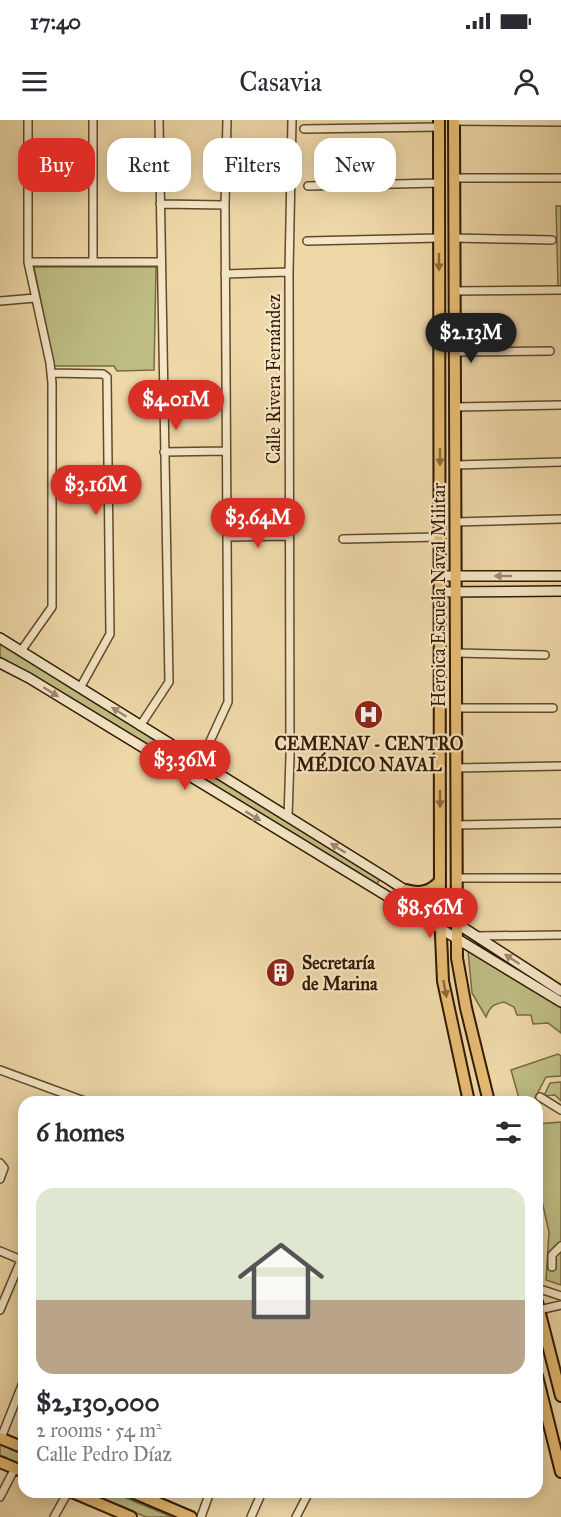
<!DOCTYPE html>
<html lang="en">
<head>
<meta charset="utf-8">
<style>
  :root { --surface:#fff; --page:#f7f7f7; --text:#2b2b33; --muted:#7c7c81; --accent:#d93025 }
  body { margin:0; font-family:"IM FELL Great Primer",serif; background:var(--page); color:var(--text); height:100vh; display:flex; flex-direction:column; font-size:22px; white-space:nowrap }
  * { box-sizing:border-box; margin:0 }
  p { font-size:20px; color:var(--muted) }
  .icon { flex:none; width:33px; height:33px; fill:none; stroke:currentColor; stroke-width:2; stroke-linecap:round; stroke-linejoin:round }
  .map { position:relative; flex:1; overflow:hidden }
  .side { position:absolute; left:18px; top:976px; width:525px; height:402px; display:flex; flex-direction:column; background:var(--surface); border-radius:18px; box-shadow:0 3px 15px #0003 }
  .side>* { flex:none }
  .banner { position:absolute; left:18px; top:18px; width:525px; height:54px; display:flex; gap:12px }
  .price { position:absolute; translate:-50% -51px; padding:0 14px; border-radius:21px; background:var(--accent); color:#fff; font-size:20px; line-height:39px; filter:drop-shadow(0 2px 3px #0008) }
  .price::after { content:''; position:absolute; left:50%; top:36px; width:18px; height:14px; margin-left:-9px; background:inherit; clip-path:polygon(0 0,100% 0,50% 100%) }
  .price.active { background:#222; color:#fff }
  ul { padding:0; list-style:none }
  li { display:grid; align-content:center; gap:12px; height:318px; padding:0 18px }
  li span { display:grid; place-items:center; height:186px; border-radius:18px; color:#555 }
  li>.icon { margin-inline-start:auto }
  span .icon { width:108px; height:108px; fill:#fffc; stroke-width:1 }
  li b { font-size:26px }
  h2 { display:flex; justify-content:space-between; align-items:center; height:72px; padding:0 18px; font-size:26px }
  .tag { padding:0 21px; border-radius:18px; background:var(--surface); box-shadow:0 3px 15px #0003; font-size:21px; line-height:54px }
  .tag.active { background:var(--accent); color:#fff }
  .status { display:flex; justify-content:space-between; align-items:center; height:42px; padding:0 30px; background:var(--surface); direction:ltr }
  .status svg { height:16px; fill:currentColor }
  header { display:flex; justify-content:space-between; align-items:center; height:78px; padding:0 18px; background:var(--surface); font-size:27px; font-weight:600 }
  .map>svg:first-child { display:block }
  .green { fill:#bebd84; stroke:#786b42; stroke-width:1.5 }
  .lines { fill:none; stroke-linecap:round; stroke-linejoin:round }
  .street-casing { stroke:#61492b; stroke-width:10 }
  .secondary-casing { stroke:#321901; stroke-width:12 }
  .primary-casing { stroke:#321901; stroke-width:14 }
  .street { stroke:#f4e6c6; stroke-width:7 }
  .secondary { stroke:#f4e6c6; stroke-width:9 }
  .primary { stroke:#e7bc74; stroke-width:10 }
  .oneway { fill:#8c6a3a }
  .oneway2 { fill:#9d8a6d }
  .labels { text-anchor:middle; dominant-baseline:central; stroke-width:4.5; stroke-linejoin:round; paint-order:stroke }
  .street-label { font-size:18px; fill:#321901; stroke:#f4e6c6 }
  .poi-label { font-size:18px; font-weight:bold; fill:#321901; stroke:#f4e6c6 }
</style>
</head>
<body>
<div class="status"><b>17:40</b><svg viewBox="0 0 49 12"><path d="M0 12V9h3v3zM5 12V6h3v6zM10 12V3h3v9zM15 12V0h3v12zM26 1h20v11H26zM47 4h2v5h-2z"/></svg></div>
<header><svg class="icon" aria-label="menu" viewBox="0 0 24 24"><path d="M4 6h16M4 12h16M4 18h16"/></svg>Casavia<svg class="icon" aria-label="person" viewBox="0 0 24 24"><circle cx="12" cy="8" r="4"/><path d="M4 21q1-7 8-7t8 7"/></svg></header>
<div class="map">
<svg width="561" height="1397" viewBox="0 0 561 1397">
  <rect width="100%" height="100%" fill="#eed8a8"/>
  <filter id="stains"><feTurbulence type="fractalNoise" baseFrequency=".00333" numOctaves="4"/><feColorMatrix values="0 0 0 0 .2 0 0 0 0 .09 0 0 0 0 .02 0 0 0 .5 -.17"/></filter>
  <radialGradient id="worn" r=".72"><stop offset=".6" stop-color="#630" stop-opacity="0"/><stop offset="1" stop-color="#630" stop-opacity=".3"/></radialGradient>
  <path class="green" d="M556,86h5v80h-3z
    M34,147h122l-2,103 -37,1 -3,-5h-60z
    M0,523l380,236 -3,5 -348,-211 -29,-16z
    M468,831l93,55v27l-13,-10 -15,1 -2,-9h-14l-3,-8 -10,-5c-10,2 -14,4 -18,15l-14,-24z
    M558,934l3,2v20l-15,1 -13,25h-13l-9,-32z
    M561,962v19l-6,-6 -11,1 6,-13z
    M561,1002v163l-15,-5 3,-48 -12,-53v-55z
    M0,1324l24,10v12l-24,-10z
    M88,1373h26l58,24h-26z"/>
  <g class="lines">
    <defs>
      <path id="street" d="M454,1l107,1
        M304,9l135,-2
        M454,58h107
        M308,66l131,-3
        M160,84l65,1
        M454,118l98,2
        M307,121l132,-3
        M28,142h133
        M93,142v-142
        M225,154l64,-2
        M454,171l107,-1
        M0,181l35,-3
        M455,232l95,-1
        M51,253l52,1 4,3 3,257 -30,54
        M455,287l106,-2
        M164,332l62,-1
        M455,345l106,-3
        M455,402l106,-3
        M227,417l62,-1
        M343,419l97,-2
        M21,531l31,-44v-224l-2,-20 -22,-101v-142
        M456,533l89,2
        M456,588h97
        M140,606l29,-44 -10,-562
        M200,643l28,-61 -3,-497 2,-85
        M456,648l105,-2
        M288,697l2,-60 -1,-485 3,-152
        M456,705l105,-2
        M456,758h105
        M477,816l84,-1
        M0,950l87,32
        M540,977l21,13
        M0,1043l4,5 -4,11
        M0,1131l24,10
        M552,1147v-12l9,-9
        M537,1168l24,8
        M0,1190l24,-57
        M539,1190l22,-5
        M1,1318l23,-58
        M0,1377l15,-29
        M54,1397l14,-25
        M201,1397l9,-25
        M251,1397l11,-25
        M296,1397l13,-25"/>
      <path id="secondary" d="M440,456h121
        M441,472l120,-1
        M0,518l388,241 173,112
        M0,543l29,15 532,324"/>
      <path id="primary" d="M439,0l1,793 3,68 26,121
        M454,0l3,838 9,50 23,94
        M406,770c14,4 24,2 34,-9
        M537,1182l24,94
        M537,1256l24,96
        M0,1318l24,10
        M0,1342l24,10
        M72,1372l59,25
        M132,1372l59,25"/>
    </defs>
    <use href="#street" class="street-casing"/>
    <use href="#secondary" class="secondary-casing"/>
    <use href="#primary" class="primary-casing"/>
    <use href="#street" class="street"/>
    <use href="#secondary" class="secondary"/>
    <use href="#primary" class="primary"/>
  </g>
  <defs><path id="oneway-solid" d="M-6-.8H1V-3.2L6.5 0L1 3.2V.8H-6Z" transform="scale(1.5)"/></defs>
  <g class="oneway">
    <use href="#oneway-solid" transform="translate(439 142) rotate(90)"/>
    <use href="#oneway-solid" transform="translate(440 337) rotate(90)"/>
    <use href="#oneway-solid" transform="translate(440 679) rotate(90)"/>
    <use href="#oneway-solid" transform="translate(445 869) rotate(80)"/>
  </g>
  <g class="oneway2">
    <use href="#oneway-solid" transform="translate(503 456) rotate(180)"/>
    <use href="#oneway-solid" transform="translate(51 572) rotate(32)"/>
    <use href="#oneway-solid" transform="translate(119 592) rotate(-148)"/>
    <use href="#oneway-solid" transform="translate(253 696) rotate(31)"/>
    <use href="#oneway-solid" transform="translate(338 728) rotate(-148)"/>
    <use href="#oneway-solid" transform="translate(512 839) rotate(-147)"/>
  </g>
  <defs>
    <symbol id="hospital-disc" viewBox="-11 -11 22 22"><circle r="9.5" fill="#8f2418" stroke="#f4e6c6"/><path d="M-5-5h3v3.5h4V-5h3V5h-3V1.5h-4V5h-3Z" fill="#fff"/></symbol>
    <symbol id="building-disc" viewBox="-11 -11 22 22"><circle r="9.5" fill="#8f2418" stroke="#f4e6c6"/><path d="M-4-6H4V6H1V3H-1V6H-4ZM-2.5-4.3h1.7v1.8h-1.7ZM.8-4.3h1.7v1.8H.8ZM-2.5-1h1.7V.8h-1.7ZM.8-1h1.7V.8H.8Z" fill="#fff"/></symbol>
  </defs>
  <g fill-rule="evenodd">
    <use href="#hospital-disc" x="352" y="578" width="33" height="33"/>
    <use href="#building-disc" x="264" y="836" width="33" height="33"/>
  </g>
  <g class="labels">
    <g class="street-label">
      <text transform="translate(274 259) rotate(-90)">Calle Rivera Fernández</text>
      <text transform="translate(439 475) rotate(-90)">Heroica Escuela Naval Militar</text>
    </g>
    <g class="poi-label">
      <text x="369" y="624">CEMENAV - CENTRO<tspan x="369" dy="21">MÉDICO NAVAL</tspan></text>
      <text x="302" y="843" text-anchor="start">Secretaría<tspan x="302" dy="21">de Marina</tspan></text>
    </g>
  </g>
  <rect width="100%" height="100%" filter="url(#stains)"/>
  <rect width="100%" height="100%" fill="url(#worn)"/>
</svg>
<b class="price active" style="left:471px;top:244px">$2.13M</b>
<b class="price" style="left:176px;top:311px">$4.01M</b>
<b class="price" style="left:96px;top:396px">$3.16M</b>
<b class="price" style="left:258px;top:429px">$3.64M</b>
<b class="price" style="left:185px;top:671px">$3.36M</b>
<b class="price" style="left:430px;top:819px">$8.56M</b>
<div class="banner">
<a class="tag active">Buy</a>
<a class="tag">Rent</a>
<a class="tag">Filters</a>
<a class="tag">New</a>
</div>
<section class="side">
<h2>6 homes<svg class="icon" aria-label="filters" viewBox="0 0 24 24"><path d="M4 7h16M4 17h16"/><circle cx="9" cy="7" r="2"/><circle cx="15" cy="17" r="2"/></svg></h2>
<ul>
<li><span style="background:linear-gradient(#dfe7d0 60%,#b9a48a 0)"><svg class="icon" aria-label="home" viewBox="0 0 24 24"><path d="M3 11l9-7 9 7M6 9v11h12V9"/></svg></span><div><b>$2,130,000</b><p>2 rooms · 54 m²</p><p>Calle Pedro Díaz</p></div></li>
</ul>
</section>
</div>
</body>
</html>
